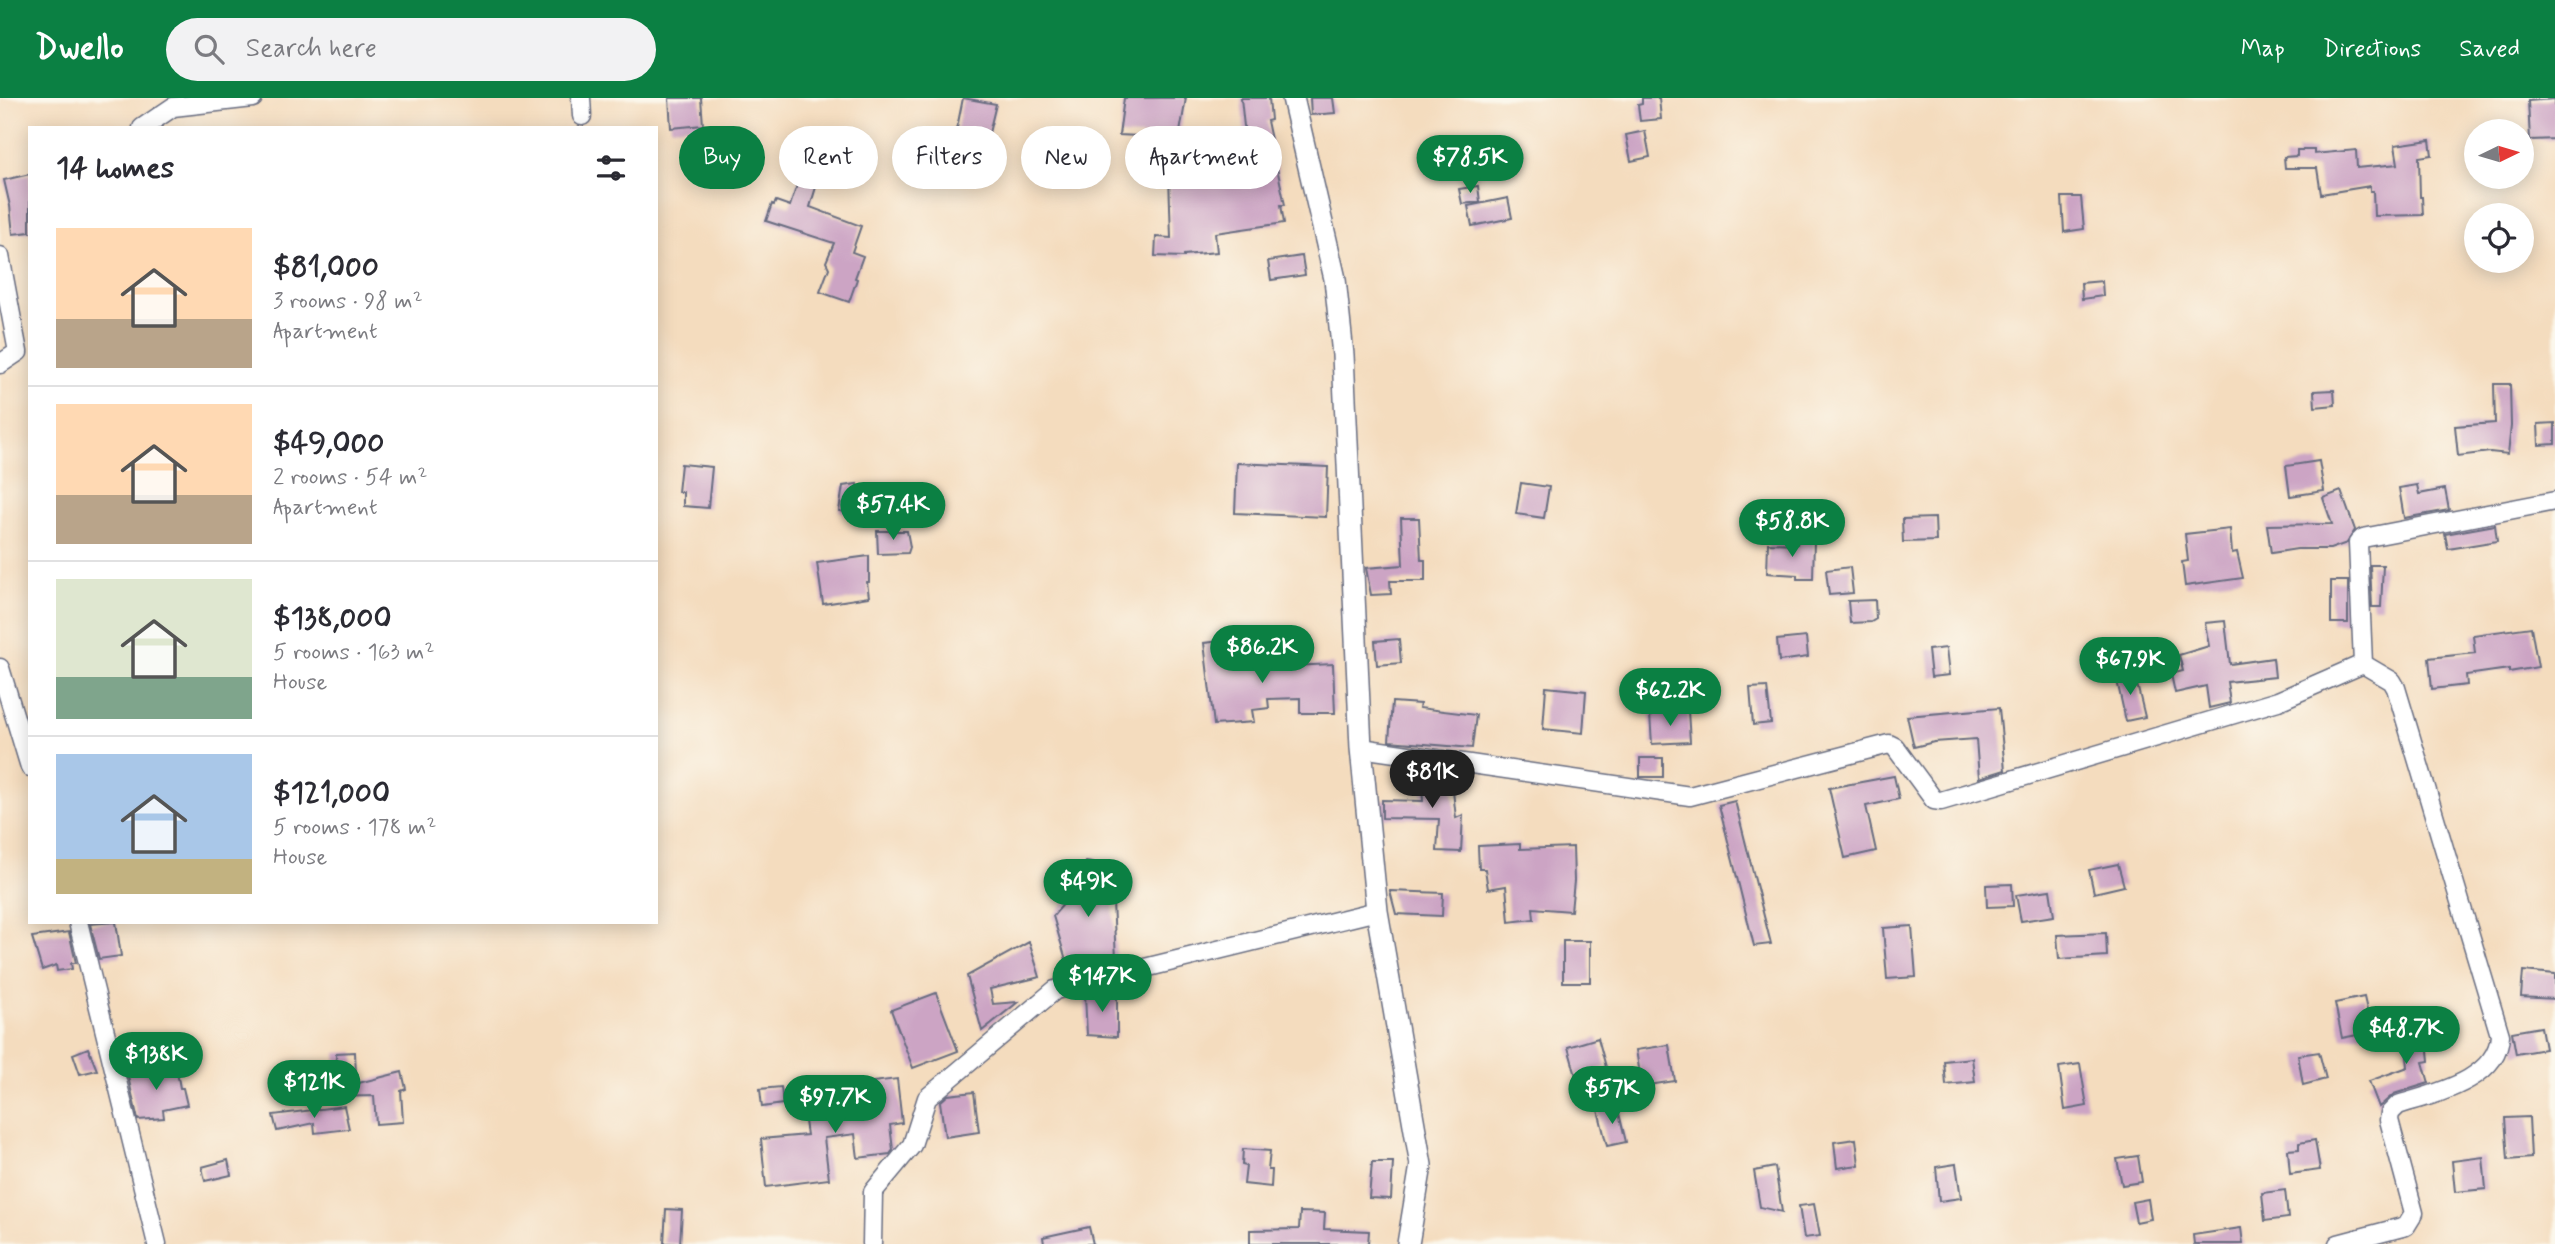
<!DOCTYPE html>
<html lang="en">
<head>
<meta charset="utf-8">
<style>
  :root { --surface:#fff; --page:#f2f2f3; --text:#2b2b33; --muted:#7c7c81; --line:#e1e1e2; --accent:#0b8043 }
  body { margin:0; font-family:Mynerve,sans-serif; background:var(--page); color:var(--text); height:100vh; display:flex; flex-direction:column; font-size:26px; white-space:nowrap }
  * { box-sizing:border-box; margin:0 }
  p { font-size:23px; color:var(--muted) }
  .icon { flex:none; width:38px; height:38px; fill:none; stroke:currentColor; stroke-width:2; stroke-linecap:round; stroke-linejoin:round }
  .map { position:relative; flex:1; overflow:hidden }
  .details { position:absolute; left:28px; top:28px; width:630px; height:798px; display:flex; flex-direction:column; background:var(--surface); border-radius:0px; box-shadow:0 4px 18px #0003 }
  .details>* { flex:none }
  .hud { position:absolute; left:679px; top:28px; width:665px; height:63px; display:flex; gap:14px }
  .needle { width:46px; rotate:85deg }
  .fabs { position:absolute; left:2464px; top:21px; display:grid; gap:14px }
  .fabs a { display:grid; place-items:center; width:70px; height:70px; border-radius:50%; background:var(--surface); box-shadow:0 4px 18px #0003; font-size:35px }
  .price { position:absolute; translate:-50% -60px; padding:0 16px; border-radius:24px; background:var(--accent); color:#fff; font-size:23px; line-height:46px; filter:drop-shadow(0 2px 4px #0008) }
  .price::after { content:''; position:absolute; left:50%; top:42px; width:21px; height:16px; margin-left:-10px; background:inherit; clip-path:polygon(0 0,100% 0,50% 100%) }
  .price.on { background:#222; color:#fff }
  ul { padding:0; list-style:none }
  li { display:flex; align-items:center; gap:21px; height:175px; padding:0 28px }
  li+li { border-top:2px solid var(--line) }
  li span { display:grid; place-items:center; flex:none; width:196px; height:140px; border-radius:0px; color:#555 }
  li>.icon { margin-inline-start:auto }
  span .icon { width:84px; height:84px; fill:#fffc; stroke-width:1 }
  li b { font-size:30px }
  h2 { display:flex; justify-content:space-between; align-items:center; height:84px; padding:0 28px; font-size:30px }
  .chip { padding:0 24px; border-radius:32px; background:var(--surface); box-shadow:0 4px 18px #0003; font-size:24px; line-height:63px }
  .chip.on { background:var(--accent); color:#fff }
  header { display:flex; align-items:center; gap:42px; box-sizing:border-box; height:98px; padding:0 35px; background:var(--accent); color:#fff }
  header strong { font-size:33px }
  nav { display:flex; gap:38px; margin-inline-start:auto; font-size:24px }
  .search { width:490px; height:63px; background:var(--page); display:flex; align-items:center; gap:18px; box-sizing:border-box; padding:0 24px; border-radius:38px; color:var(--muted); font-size:26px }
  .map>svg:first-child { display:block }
  .building { fill:#cca4c4 }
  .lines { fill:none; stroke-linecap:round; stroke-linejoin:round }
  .minor-casing { stroke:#676c80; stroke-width:21 }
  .tertiary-casing { stroke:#676c80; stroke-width:24 }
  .minor { stroke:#fff; stroke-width:18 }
  .tertiary { stroke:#fff; stroke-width:21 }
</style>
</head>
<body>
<header>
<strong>Dwello</strong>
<div class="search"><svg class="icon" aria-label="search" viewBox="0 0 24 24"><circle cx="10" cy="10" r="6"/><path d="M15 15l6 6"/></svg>Search here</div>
<nav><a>Map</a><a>Directions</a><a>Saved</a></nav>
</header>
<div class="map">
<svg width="2555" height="1146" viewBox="0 0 2555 1146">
  <rect width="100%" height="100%" fill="#fbf7ec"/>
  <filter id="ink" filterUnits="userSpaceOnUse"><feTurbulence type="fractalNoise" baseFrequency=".0143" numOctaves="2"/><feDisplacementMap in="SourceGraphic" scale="14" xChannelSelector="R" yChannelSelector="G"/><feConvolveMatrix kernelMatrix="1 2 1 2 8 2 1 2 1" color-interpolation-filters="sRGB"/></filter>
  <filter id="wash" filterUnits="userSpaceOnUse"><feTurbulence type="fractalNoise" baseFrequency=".00686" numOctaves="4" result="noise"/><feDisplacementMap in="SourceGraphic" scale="28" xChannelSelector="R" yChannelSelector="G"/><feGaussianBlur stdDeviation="1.57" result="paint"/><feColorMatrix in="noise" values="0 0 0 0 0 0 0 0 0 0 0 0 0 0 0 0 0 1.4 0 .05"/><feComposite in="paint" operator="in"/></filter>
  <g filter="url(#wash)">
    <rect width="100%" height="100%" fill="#f4dcbe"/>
    <g id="blocks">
      <path class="building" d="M669,0h32l2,27 -32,3z
        M963,0l33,6 -8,33 -12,-3 -10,22 -16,-8 8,-15h-2z
        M1124,0h62l-7,40 -60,-3z
        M1241,0h28l2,22 -4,1 18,84h-4l3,18 -69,10 2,19 -33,3v2l-29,-1 1,-19 15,1 -3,-93 77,-9z
        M1310,0h23l2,15 -24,2z
        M1642,0h17l2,21 -21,2 -2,-16 4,-1z
        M2555,1v40l-25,1 -2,-39z
        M1645,33l5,26 -19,4 -5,-26z
        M2430,42l2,15 -13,2 1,40h2l1,18 -49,1 -1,-25h-3v-5l-49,8 -4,-26h-32l-1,-11 13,-1v-6h17v4l42,-4 1,18 41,-4 -3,-19z
        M806,60l17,6 -13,43 51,19 -9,26 11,4 -8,22 2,1 -8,23 -29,-10 9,-24 -3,-6 8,-19 -68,-22 6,-17 2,1 2,-4 14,5z
        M30,76v58l-17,2 -3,-28 -6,-26z
        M1478,88l2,16 -18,2 -3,-15z
        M2062,99h19l3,32 -20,3z
        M1508,100l4,20 -40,8 -4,-20z
        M1302,158l3,19 -34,5 -3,-19z
        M2102,183l1,15 -21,3 -1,-16z
        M2494,286h16l1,42 -3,28 -18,-2 -32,4 -3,-30 40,-3z
        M2334,292l1,15 -20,2 -1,-16z
        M2555,325v21l-16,1 -1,-21z
        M2319,363l5,30 -34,5 -4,-30z
        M1237,365l91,4 -2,50 -91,-4z
        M681,366l31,3 -4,41 -25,-2v-14h-5z
        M1521,385l28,4 -5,31 -28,-4z
        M857,386l4,31 -22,-4 4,-25z
        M2417,387l2,9 26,-5 4,21 -45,8 -5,-30z
        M2341,393l14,39 -8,13 -17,6h-33l-26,4 -4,-28 65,-1 -9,-26z
        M1401,420h18l2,42h4v21h-35l1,13 -20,1 -5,-27 37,-3z
        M1935,420l1,23 -33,1 -1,-23z
        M2495,427l2,16 -49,8 -3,-15z
        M2230,431l2,24 5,-1 6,26 -58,8 -3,-24 6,-1 -3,-27z
        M877,433h30l3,16 -2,6 -30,1z
        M1798,441h16l-1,40h-16v-4l-30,-2 1,-30 29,1z
        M869,458v26h-2l2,15 -46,7 -6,-41z
        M2370,467h13l-2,42h-9z
        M1850,469l3,26 -24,2 -3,-25z
        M2331,483h17v42h-17z
        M1875,502l1,19 -5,3 -21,1 -2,-22z
        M2225,523l5,43 43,-6 2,19 -48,5 3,21 -21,5 -3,-22 -31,7 -4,-19 12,-3 -4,-16 30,-9 -4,-23z
        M2531,529l7,40 -29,5v-3l-43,6 1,10 -35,4 -3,-31 46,-5 -2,-18z
        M1806,539l2,20 -29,4 -2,-21z
        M1238,541l3,26h31v2l61,-3 2,49h-35v-15l-32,1 1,9 -17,2 2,12 -40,3 -10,-82z
        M1399,541l2,24 -24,2 -2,-24z
        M1946,550l3,27 -18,2 -3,-27z
        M2134,574l11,45 -19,4 -10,-45z
        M1546,589l40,4 -3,42 -40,-4z
        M1767,589l4,36 -18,2 -3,-37z
        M1392,604l28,2 -1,4 57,7 -4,33 -83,-7z
        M1999,610l6,62 -26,8 -3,-39 -42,3 -20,5 -7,-31z
        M1688,613l2,31 -38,2 -2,-30z
        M1640,660h23v19h-23z
        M1451,675l5,45 7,-3 -2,37 -24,-1 2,-32 -57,-1v-18l41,1 -2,-26z
        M1894,678l5,23 -33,7 10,45 -31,7 -16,-70z
        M1735,703l36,143 -17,2 -35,-141z
        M1520,746v5l53,-2 1,34 -3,30 -38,-3 1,11 -25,3 -3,-36 -18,3 -3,-20h-6l-1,-23z
        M1086,764l25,4 5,92 -47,12 -16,-54 19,-22z
        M2118,766l6,22 -30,7 -5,-23z
        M2012,786l1,22 -26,1 -1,-22z
        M2050,792l4,26 -33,5 -5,-26z
        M1390,793l53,2 -1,23 -46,-2z
        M116,824l5,34 -22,3 -9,-35z
        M1912,828l4,51 -29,2 -4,-51z
        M69,834l7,31h-5l1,6 -15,2 -1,-6 -14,5 -10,-33z
        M2106,835l1,23 -48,3 -2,-24z
        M1563,843h27v41h-27z
        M1029,844l11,35 -50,12 3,15 25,-2 -36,29 -15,-55z
        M2523,873l32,3v25l-34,-2z
        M1117,893v46l-30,-2 -2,-40z
        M936,895l22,58 -45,17 -22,-58z
        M2364,899l8,35 -30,6 -7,-35z
        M2425,923l4,40 -6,1 6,21 -35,11 -15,13 -10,-26 39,-14 -4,-43z
        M2541,929l4,22 -29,5 -4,-22z
        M1598,940l8,29 -30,9 -8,-29z
        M1669,947l6,36 -33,5 -6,-36z
        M88,950l9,22 -17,4 -7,-20z
        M355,954l1,23 -19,-1 -1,-21z
        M2319,954l7,27 -23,6 -5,-30z
        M1972,960l3,24 -29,3 -2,-24z
        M2080,966l7,42 -22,4 -6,-43z
        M176,968l4,22h3l4,17 -24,5 1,8 -26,2 -11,-48z
        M402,974l4,17 -5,2 2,31 -27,2 -2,-28 -46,1 -1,-6z
        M897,981l5,44 -12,2 3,25 -3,4 -32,4 -3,-24 -31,4 5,41 -63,8 -5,-48 46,-4 -3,-21 12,-1 -1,-11 51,-5 -2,-14z
        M781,989l2,17 -21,3 -2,-18z
        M974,994l5,40 -34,5 -5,-35 8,-7z
        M1617,1007l9,37 -19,4 -9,-36z
        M344,1008l5,23 -34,4 -1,-10 -37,8 -4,-16z
        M2529,1019l2,41 -23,2 -3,-42z
        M1856,1041l3,26 -22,3 -3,-26z
        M2315,1042l5,30 -30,4 -2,-24 11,-1v-6z
        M1243,1051l27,2 -2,19h4l-1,17 -27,-3 2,-18 -4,-1z
        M2138,1058l4,26 -20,3 -5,-26z
        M2483,1059l3,32 -31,3 -3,-31z
        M228,1062l3,15 -26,6 -3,-14z
        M1372,1064h21l-2,37 -22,-1z
        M1956,1066l5,34 -22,3 -3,-34z
        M1775,1069l7,45 -22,-5 -6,-36z
        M2285,1092l3,28 -23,3 -3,-28z
        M2148,1101l3,20 -15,3 -4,-20z
        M1814,1106l6,32 -16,2 -5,-32z
        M666,1111l16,1 -2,34 -16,-1z
        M1300,1114l25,1 -1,16 45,2 -1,13h-118v-14l49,-1z
        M1089,1129l4,17h-49l-1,-7z
        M2241,1130l2,16h-49l-1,-9z"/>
    </g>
  </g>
  <g filter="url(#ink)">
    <use href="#blocks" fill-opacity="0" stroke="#676c80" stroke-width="2"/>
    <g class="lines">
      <defs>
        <path id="minor" d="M581,0l1,18
          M142,30l31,-21 80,-9
          M0,158l18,96 -18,12
          M2363,566l-5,-121 5,-5 192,-37
          M0,570l30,99
          M1361,650l329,48 199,-52 6,3 39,53 7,1 337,-100 85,-37 29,17 4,7 104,347c-2,46 -68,59 -102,70l-8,8 -1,7 25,93 -8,13 -68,18
          M78,824l79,322
          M872,1146l1,-52 39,-47 15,-47 128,-108 322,-79"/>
        <path id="tertiary" d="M1293,0l42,181 8,76 18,393 16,163 44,254 -13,79"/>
      </defs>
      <use href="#minor" class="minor-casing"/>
      <use href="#tertiary" class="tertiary-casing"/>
      <use href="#minor" class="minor"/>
      <use href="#tertiary" class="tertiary"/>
    </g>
  </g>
</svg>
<div class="fabs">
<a><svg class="needle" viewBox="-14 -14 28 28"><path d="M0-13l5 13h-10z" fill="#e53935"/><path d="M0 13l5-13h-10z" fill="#7c7c81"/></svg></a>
<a><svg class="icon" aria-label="locate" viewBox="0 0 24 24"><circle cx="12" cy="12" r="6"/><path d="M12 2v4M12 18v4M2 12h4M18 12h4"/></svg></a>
</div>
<b class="price" style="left:1470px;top:97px">$78.5K</b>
<b class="price" style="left:893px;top:444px">$57.4K</b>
<b class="price" style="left:1792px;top:461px">$58.8K</b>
<b class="price" style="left:1262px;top:587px">$86.2K</b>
<b class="price" style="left:2130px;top:599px">$67.9K</b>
<b class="price" style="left:1670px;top:630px">$62.2K</b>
<b class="price on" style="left:1432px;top:712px">$81K</b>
<b class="price" style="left:1088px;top:821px">$49K</b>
<b class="price" style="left:1102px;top:916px">$147K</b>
<b class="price" style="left:2406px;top:968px">$48.7K</b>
<b class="price" style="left:156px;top:994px">$138K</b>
<b class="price" style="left:314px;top:1022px">$121K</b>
<b class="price" style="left:1612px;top:1028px">$57K</b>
<b class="price" style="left:835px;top:1037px">$97.7K</b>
<div class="hud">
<a class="chip on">Buy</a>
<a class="chip">Rent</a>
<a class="chip">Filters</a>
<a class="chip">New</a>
<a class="chip">Apartment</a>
</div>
<section class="details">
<h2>14 homes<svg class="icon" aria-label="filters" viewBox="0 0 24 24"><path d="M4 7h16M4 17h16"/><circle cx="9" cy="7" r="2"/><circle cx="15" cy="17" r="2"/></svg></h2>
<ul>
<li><span style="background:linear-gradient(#ffd9b3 65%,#b9a48a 0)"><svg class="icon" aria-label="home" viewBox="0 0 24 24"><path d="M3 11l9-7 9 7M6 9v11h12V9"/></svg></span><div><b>$81,000</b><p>3 rooms · 98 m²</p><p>Apartment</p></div></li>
<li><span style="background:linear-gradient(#ffd9b3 65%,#b9a48a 0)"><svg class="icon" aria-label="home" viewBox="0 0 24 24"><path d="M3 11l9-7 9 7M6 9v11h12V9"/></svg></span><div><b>$49,000</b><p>2 rooms · 54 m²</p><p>Apartment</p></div></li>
<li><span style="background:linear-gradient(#dfe7d0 70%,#7fa58c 0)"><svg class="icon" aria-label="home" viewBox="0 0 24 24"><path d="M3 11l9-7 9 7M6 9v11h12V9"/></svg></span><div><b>$138,000</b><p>5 rooms · 163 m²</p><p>House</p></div></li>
<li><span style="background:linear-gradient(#a9c7e8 75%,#c2b280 0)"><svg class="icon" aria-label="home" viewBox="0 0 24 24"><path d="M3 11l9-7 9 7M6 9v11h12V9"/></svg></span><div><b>$121,000</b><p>5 rooms · 178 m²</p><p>House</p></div></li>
</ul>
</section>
</div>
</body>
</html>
